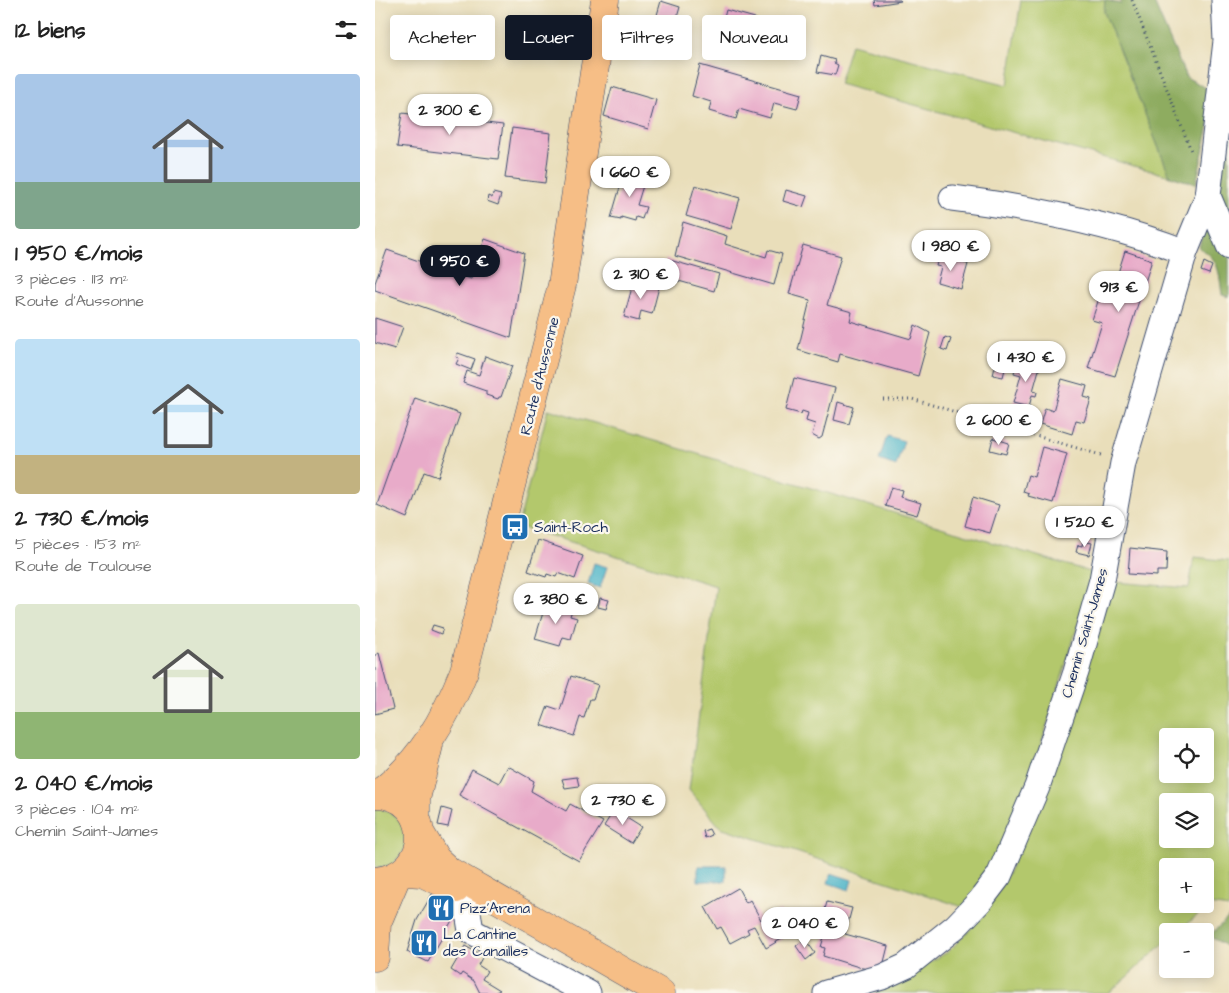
<!DOCTYPE html>
<html lang="fr">
<head>
<meta charset="utf-8">
<style>
  :root { --surface:#fff; --page:#f2f2f2; --text:#222; --muted:#767676; --accent:#111827 }
  body { margin:0; font-family:"Architects Daughter",sans-serif; background:var(--page); color:var(--text); height:100vh; display:flex; flex-direction:column; font-size:19px; white-space:nowrap }
  * { box-sizing:border-box; margin:0 }
  p { font-size:16px; color:var(--muted) }
  .icon { flex:none; width:28px; height:28px; fill:none; stroke:currentColor; stroke-width:2; stroke-linecap:round; stroke-linejoin:round }
  .map { position:relative; flex:1; overflow:hidden }
  .panel { display:flex; flex-direction:column; background:var(--surface); width:375px }
  .panel>* { flex:none }
  .banner { position:absolute; left:15px; top:15px; width:475px; height:45px; display:flex; gap:10px }
  .fabs { position:absolute; left:784px; top:728px; display:grid; gap:10px }
  .fabs a { display:grid; place-items:center; width:55px; height:55px; border-radius:5px; background:var(--surface); box-shadow:0 2px 12px #0003; font-size:25px }
  .price { position:absolute; translate:-50% -42px; padding:0 11px; border-radius:18px; background:#fff; color:#222; font-size:16px; line-height:32px; filter:drop-shadow(0 1px 2px #0008) }
  .price::after { content:''; position:absolute; left:50%; top:30px; width:15px; height:11px; margin-left:-8px; background:inherit; clip-path:polygon(0 0,100% 0,50% 100%) }
  .price.current { background:var(--accent); color:#fff }
  ul { padding:0; list-style:none }
  li { display:grid; align-content:center; gap:10px; height:265px; padding:0 15px }
  li span { display:grid; place-items:center; height:155px; border-radius:5px; color:#555 }
  li>.icon { margin-inline-start:auto }
  span .icon { width:90px; height:90px; fill:#fffc; stroke-width:1 }
  li b { font-size:21px }
  h2 { display:flex; justify-content:space-between; align-items:center; height:60px; padding:0 15px; font-size:21px }
  .chip { padding:0 18px; border-radius:5px; background:var(--surface); box-shadow:0 2px 12px #0003; font-size:18px; line-height:45px }
  .chip.current { background:var(--accent); color:#fff }
  main { display:flex; flex:1; min-height:0 }
  .map>svg:first-child { display:block }
  .green { fill:#b3c86c; stroke:#677c65; fill-rule:evenodd }
  .forest { fill:#8eac60; stroke:#546e5f }
  .water { fill:#49b3c7; stroke:#327192 }
  .building { fill:#e8abc9 }
  .lines { fill:none; stroke-linecap:round; stroke-linejoin:round }
  .minor-casing { stroke:#3a496c; stroke-width:27 }
  .major-casing { stroke:#3a496c; stroke-width:29 }
  .path { stroke:#3a496c; stroke-width:3; stroke-dasharray:1 4; stroke-linecap:butt }
  .minor { stroke:#fff; stroke-width:25 }
  .major { stroke:#f6be86; stroke-width:28 }
  .labels { text-anchor:middle; dominant-baseline:central; stroke-width:4.5; stroke-linejoin:round; paint-order:stroke }
  .street-label { font-size:15px; fill:#1b2f5e; stroke:#fbf7ec }
  .poi-label { font-size:15px; fill:#1b2f5e; stroke:#fbf7ec; text-anchor:start }
</style>
</head>
<body>
<main>
<section class="panel">
<h2>12 biens<svg class="icon" aria-label="filters" viewBox="0 0 24 24"><path d="M4 7h16M4 17h16"/><circle cx="9" cy="7" r="2"/><circle cx="15" cy="17" r="2"/></svg></h2>
<ul>
<li><span style="background:linear-gradient(#a9c7e8 70%,#7fa58c 0)"><svg class="icon" aria-label="home" viewBox="0 0 24 24"><path d="M3 11l9-7 9 7M6 9v11h12V9"/></svg></span><div><b>1 950 €/mois</b><p>3 pièces · 113 m²</p><p>Route d'Aussonne</p></div></li>
<li><span style="background:linear-gradient(#bfe0f5 75%,#c2b280 0)"><svg class="icon" aria-label="home" viewBox="0 0 24 24"><path d="M3 11l9-7 9 7M6 9v11h12V9"/></svg></span><div><b>2 730 €/mois</b><p>5 pièces · 153 m²</p><p>Route de Toulouse</p></div></li>
<li><span style="background:linear-gradient(#dfe7d0 70%,#8fb573 0)"><svg class="icon" aria-label="home" viewBox="0 0 24 24"><path d="M3 11l9-7 9 7M6 9v11h12V9"/></svg></span><div><b>2 040 €/mois</b><p>3 pièces · 104 m²</p><p>Chemin Saint-James</p></div></li>
</ul>
</section>
<div class="map">
<svg width="854" height="993" viewBox="0 0 854 993">
  <rect width="100%" height="100%" fill="#fbf7ec"/>
  <filter id="ink" filterUnits="userSpaceOnUse"><feTurbulence type="fractalNoise" baseFrequency=".02" numOctaves="2"/><feDisplacementMap in="SourceGraphic" scale="10" xChannelSelector="R" yChannelSelector="G"/><feConvolveMatrix kernelMatrix="1 2 1 2 8 2 1 2 1" color-interpolation-filters="sRGB"/></filter>
  <filter id="wash" filterUnits="userSpaceOnUse"><feTurbulence type="fractalNoise" baseFrequency=".0096" numOctaves="4" result="noise"/><feDisplacementMap in="SourceGraphic" scale="20" xChannelSelector="R" yChannelSelector="G"/><feGaussianBlur stdDeviation="1.12" result="paint"/><feColorMatrix in="noise" values="0 0 0 0 0 0 0 0 0 0 0 0 0 0 0 0 0 1.4 0 .05"/><feComposite in="paint" operator="in"/></filter>
  <g filter="url(#wash)">
    <rect width="100%" height="100%" fill="#e9deba"/>
    <path class="green" d="M646,0h84l-1,12 66,164 -331,-92 12,-40 157,41z
      M173,409l546,164 -59,191 -48,112 -24,31 -243,-80 -31,-37 27,-204 -198,-60z
      M819,557l35,4v347l-20,-3 -30,26h-12v10l-58,52h-235l74,-41 36,-37 26,-45 104,-288 75,6zM792,736h38v38h-38zM792,801h38v38h-38zM792,866h38v38h-38z
      M5,808c15,5 34,19 26,38 -2,7 -10,13 -14,19l-17,3v-59z"/>
    <path class="forest" d="M730,0l16,4 -1,-4h33l33,77 22,12 3,27 -15,68 -26,-8 -66,-164z
      M854,122v175l-7,-2c-3,-21 -2,-37 -23,-47l29,-111z
      M854,917v31l-20,-12z"/>
    <path class="water" d="M512,436l17,5 -8,25 -17,-6z
      M219,563l13,4 -7,21 -12,-4z
      M323,866h28v15h-28z
      M456,873l21,7 -3,10 -21,-7z"/>
    <g id="blocks">
      <path class="building" d="M499,0h26l1,1 -26,4z
        M286,1l19,6 -6,21 -19,-6z
        M351,10l29,8 -5,15 -28,-7z
        M446,56l14,4 -1,3 4,2 -3,10 -18,-3z
        M325,65l101,29 -4,15 -23,-6 -4,15 -31,-9 -3,10 -27,-8 2,-9 -19,-6z
        M237,87l44,13 -8,29 -44,-13z
        M27,113l101,12 -5,34 -101,-12z
        M137,128l39,5 -6,50 -40,-5z
        M250,170l21,6 -9,29 9,2 -4,12 -6,-2 -1,4 -14,-4v3l-10,-2z
        M320,185l45,13 -9,31 -45,-13z
        M411,190l21,6 -4,11 -20,-6z
        M118,193l8,2 -3,10 -11,-4 1,-5 4,2z
        M308,222l44,14 -2,8 41,13 2,-7 14,4 -8,31 -99,-29z
        M110,239l39,14 -13,85 -136,-48v-7l12,-33 84,29z
        M428,245l38,11 -14,49 25,7 -2,9 61,18 4,-14 15,8 -12,43 -78,-22 -2,8 -40,-12 12,-50 -21,-6z
        M750,251l27,9 -37,116 -27,-8 14,-45 -10,-3 8,-25 10,3z
        M564,255l29,9 -7,25 -24,-7 4,-15 -5,-1z
        M291,259l53,15 -5,17 -53,-15z
        M829,262l8,4 -3,8 -8,-3z
        M259,280l25,7 -7,27 -11,-3 -2,10 -15,-4z
        M0,318l28,9 -8,22 -20,-6z
        M570,337l6,2 -4,12 -6,-2z
        M83,353l17,6 -4,11 -15,-6 3,-6 -3,-1z
        M110,356l27,10 -11,31h-2l-1,2 -12,-4v-4l-23,-8 4,-12 12,4z
        M642,360l23,6 -7,25 4,1 -1,4 -4,-1 -3,12 -16,-4 8,-28 -7,-2z
        M620,367l10,2 -2,8 -10,-2z
        M419,378l41,10 -13,49 -3,2 -7,-4 3,-11 -9,-3 2,-8 -6,-2 -1,3 -15,-4z
        M687,379l25,7 -3,11 7,2 -7,23 -8,-2 -4,14 -32,-10 5,-16 8,3z
        M40,398l45,16 -22,63 -14,-5 -17,46 -30,-13z
        M463,402l16,5 -5,17 -15,-4z
        M618,438l16,5 -3,11 -16,-4z
        M667,447l25,7 -14,49 -25,-7 1,-2 -6,-2 5,-17 6,2z
        M516,487l11,3 -2,7 21,6 -4,12 -32,-9z
        M598,497l26,8 -9,28 -25,-7z
        M163,540l45,16 -8,23 -17,-6 -2,4 -9,-3 -1,3 -18,-6z
        M708,541l9,2 -3,12 -13,-3 2,-7 4,1z
        M755,548l37,4 -1,19h-9v5l-29,-2z
        M201,591l17,6 -3,8 -17,-5z
        M225,598l9,2 -3,9 -8,-2z
        M184,603l14,4 -3,9 7,2 -6,21 -8,-2 -3,9 -25,-7 10,-33 12,3z
        M58,625l10,3 -2,6 -10,-4z
        M4,653l14,56 -18,5v-59z
        M196,676l27,9 -5,14h-3l-6,19 -4,-1 -6,19 -33,-11 7,-19 12,4z
        M133,766l26,15 -3,10 35,20 4,-7 33,18 -24,39 -120,-66 13,-26 27,14z
        M202,777l2,9 -14,2 -3,-9z
        M67,808l10,3 -4,16 -10,-2z
        M239,810l27,17 -10,16 -27,-17z
        M334,829l3,6 -7,3 -2,-7z
        M363,888l8,15 4,-3 11,20 19,-10 12,23 -26,15 -12,-22 -7,3 2,4 -19,10 -9,-16 -4,2 -12,-22z
        M59,891l27,14 -33,57 -21,-10 10,-32z
        M452,902l25,6 -7,26 43,12 -6,24 -20,-2 -39,-12 2,-8 -4,-1 3,-10 -6,-2z
        M430,939l10,14 -9,7 -10,-14z
        M90,946l18,10 -5,9 9,6 -5,8 18,11 -6,3h-14l-6,-12 -12,-8 -2,3 -9,-6z"/>
    </g>
  </g>
  <g filter="url(#ink)">
    <use href="#blocks" fill-opacity="0" stroke="#3a496c" stroke-width="1"/>
    <g class="lines">
      <defs>
        <path id="minor" d="M833,196l21,50
          M577,198c79,10 159,25 233,54
          M90,894l6,37 117,62
          M451,993l56,-16 24,-11 50,-40 24,-25 19,-25 38,-89 39,-115 26,-92 21,-117 62,-211 23,-56 18,-155 -2,-41"/>
        <path id="major" d="M0,794c59,0 61,82 0,87
          M3,794c43,-32 67,-75 86,-123l98,-386 43,-285
          M41,817v-18l13,-54
          M46,834l15,25 13,12 212,122
          M29,872l18,1 34,16
          M0,957l2,-34 20,-47"/>
      </defs>
      <use href="#minor" class="minor-casing"/>
      <use href="#major" class="major-casing"/>
      <path class="path" d="M757,0l60,153
        M566,256l7,-22
        M508,399h29l192,57"/>
      <use href="#minor" class="minor"/>
      <use href="#major" class="major"/>
    </g>
  </g>
  <defs>
    <symbol id="bus-square" viewBox="-11 -11 22 22"><rect x="-9" y="-9" width="18" height="18" rx="4" fill="#1f6fb2" stroke="#fbf7ec"/><path d="M-5-6H5V4H4V6H2V4H-2V6H-4V4H-5ZM-3.5-4V0h7V-4ZM-3.5 1.2v1.5H-2V1.2ZM2 1.2v1.5H3.5V1.2Z" fill="#fff"/></symbol>
    <symbol id="restaurant-square" viewBox="-11 -11 22 22"><rect x="-9" y="-9" width="18" height="18" rx="4" fill="#1f6fb2" stroke="#fbf7ec"/><path d="M-5-6h1v4h1v-4h1v4h1v-4h1v5L-1.5 .5V6h-2V.5L-5-1ZM5-6V6H3V1.5H1.5Q1.5-4 5-6Z" fill="#fff"/></symbol>
  </defs>
  <g fill-rule="evenodd">
    <use href="#bus-square" x="124" y="511" width="32" height="32"/>
    <use href="#restaurant-square" x="50" y="892" width="32" height="32"/>
    <use href="#restaurant-square" x="33" y="927" width="32" height="32"/>
  </g>
  <g class="labels">
    <g class="street-label">
      <text transform="translate(165 376) rotate(-76)">Route d'Aussonne</text>
      <text transform="translate(710 633) rotate(-74)">Chemin Saint-James</text>
    </g>
    <g class="poi-label">
      <text x="159" y="527">Saint-Roch</text>
      <text x="85" y="908">Pizz'Arena</text>
      <text x="68" y="934">La Cantine<tspan x="68" dy="17">des Canailles</tspan></text>
    </g>
  </g>
</svg>
<div class="fabs">
<a><svg class="icon" aria-label="locate" viewBox="0 0 24 24"><circle cx="12" cy="12" r="6"/><path d="M12 2v4M12 18v4M2 12h4M18 12h4"/></svg></a>
<a><svg class="icon" aria-label="layers" viewBox="0 0 24 24"><path d="M12 4l9 5-9 5-9-5zM3 14l9 5 9-5"/></svg></a>
<a>+</a>
<a>−</a>
</div>
<b class="price" style="left:75px;top:136px">2 300 €</b>
<b class="price" style="left:255px;top:198px">1 660 €</b>
<b class="price" style="left:576px;top:272px">1 980 €</b>
<b class="price current" style="left:85px;top:287px">1 950 €</b>
<b class="price" style="left:266px;top:300px">2 310 €</b>
<b class="price" style="left:744px;top:313px">913 €</b>
<b class="price" style="left:651px;top:383px">1 430 €</b>
<b class="price" style="left:624px;top:446px">2 600 €</b>
<b class="price" style="left:710px;top:548px">1 520 €</b>
<b class="price" style="left:181px;top:625px">2 380 €</b>
<b class="price" style="left:248px;top:826px">2 730 €</b>
<b class="price" style="left:430px;top:949px">2 040 €</b>
<div class="banner">
<a class="chip">Acheter</a>
<a class="chip current">Louer</a>
<a class="chip">Filtres</a>
<a class="chip">Nouveau</a>
</div>
</div>
</main>
</body>
</html>
